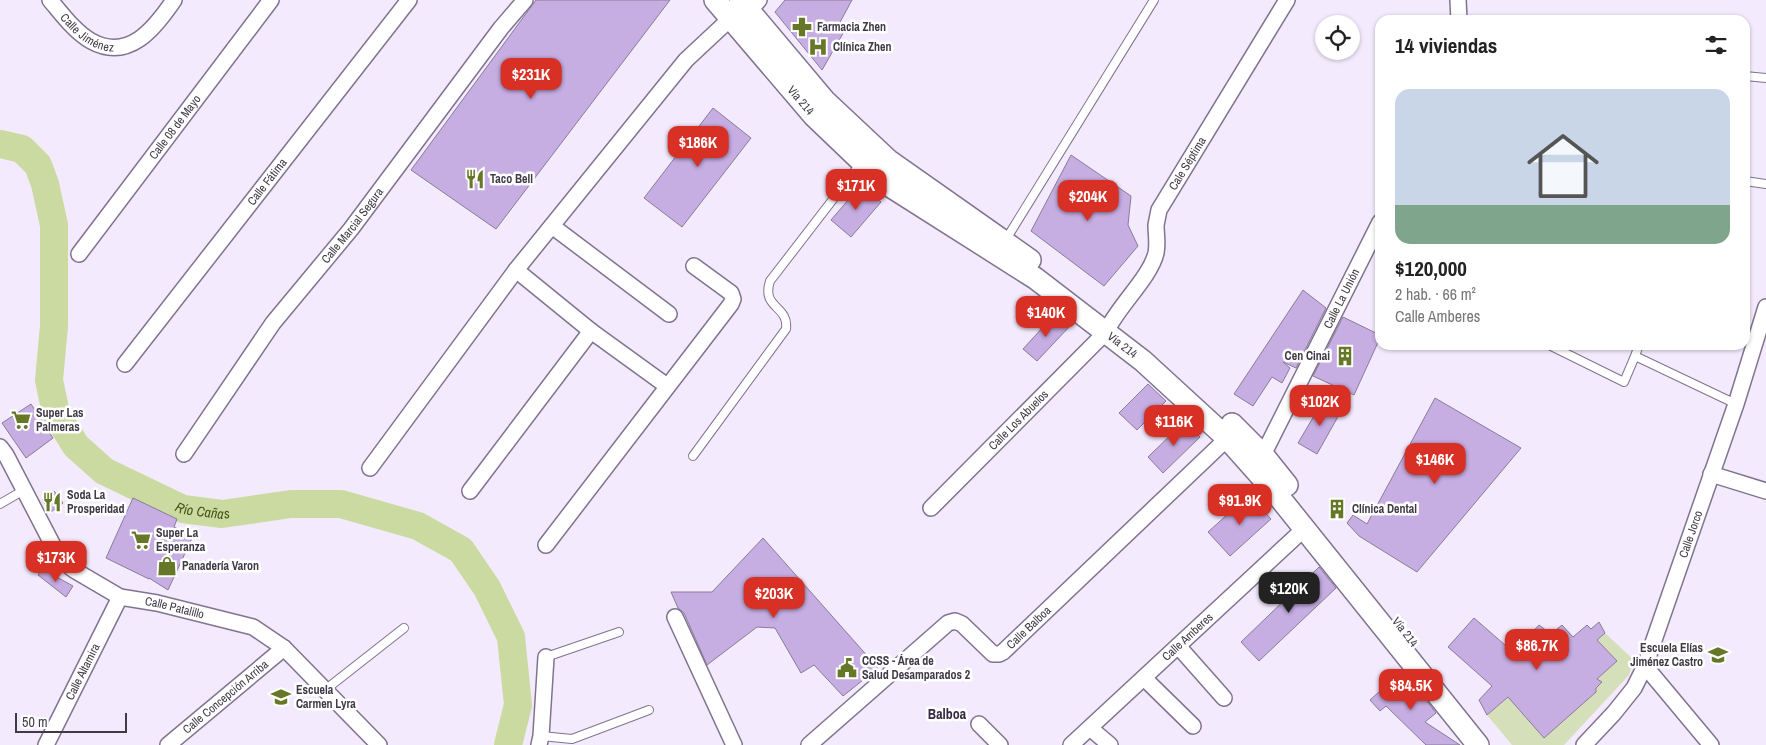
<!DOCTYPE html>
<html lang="es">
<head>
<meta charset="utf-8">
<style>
  :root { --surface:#fff; --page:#f2f2f2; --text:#222; --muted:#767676; --accent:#d93025 }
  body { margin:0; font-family:"Archivo Narrow",sans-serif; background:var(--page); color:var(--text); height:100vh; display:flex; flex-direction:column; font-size:19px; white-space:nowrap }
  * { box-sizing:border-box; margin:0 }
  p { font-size:16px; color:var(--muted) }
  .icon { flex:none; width:28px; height:28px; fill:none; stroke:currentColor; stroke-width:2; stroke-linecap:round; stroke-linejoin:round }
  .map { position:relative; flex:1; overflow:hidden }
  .side { position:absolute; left:1375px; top:15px; width:375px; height:335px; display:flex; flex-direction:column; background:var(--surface); border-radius:15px; box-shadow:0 1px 4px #0004 }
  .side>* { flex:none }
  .tools { position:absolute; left:1315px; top:15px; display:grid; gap:10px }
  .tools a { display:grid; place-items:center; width:45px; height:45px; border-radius:50%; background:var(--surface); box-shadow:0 1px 4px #0004; font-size:25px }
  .scale { position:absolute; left:15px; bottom:12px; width:112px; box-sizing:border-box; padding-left:5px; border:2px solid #403a46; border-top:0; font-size:14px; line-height:18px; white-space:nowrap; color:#403a46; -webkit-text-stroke:4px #fff; paint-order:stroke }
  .price { position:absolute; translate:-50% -42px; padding:0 11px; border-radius:10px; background:var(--accent); color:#fff; font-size:16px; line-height:32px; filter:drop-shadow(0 1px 2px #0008) }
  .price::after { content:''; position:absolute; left:50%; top:30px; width:15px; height:11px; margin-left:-8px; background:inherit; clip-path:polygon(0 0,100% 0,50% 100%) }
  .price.on { background:#222; color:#fff }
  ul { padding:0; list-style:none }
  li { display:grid; align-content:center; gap:10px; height:265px; padding:0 20px }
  li span { display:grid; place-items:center; height:155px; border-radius:15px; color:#555 }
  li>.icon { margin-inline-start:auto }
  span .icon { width:90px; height:90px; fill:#fffc; stroke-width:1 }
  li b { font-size:21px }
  h2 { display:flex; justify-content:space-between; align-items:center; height:60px; padding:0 20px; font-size:21px }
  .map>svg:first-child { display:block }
  .green { fill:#d5e0bb }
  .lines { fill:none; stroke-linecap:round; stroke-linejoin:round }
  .river { stroke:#cadaa0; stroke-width:28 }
  .building { fill:#c6ade2; stroke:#897c98 }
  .lane-casing { stroke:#80738f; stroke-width:10 }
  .street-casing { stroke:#80738f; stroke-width:18 }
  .secondary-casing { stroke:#80738f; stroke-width:24 }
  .lane { stroke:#fff; stroke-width:8 }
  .street { stroke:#fff; stroke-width:15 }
  .secondary { stroke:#fff; stroke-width:21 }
  .labels { text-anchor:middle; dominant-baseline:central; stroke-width:5; stroke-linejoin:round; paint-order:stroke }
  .poi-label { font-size:12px; font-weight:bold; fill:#403a46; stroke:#fff; text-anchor:start }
  .street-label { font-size:12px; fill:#403a46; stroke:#fff }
  .water-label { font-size:14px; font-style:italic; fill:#475416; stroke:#fff }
  .neighbourhood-label { font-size:14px; font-weight:bold; fill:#342940; stroke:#fff }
</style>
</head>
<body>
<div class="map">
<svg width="1766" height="745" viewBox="0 0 1766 745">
  <rect width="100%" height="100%" fill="#f3eafd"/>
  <path class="green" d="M1605,633l29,27 -5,15 -65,70h-52l-25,-30 34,-29 74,6 1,-4 6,-6 -5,-3 20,-18 -20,-21z"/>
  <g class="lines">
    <path class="river" id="s1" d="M0,144l22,5 16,16 7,19 9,41v101l-5,54 7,34 20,32 28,25 79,38 39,5 69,-10h50l77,22 43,24 26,38 24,49 7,68 -10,40"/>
  </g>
  <path class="building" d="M536,0h134l-174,229 -85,-59z
    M785,0h67l-13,24 6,6 -23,40 -47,-58z
    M713,108l38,30 -69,89 -38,-29z
    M1071,155l60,41 -3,29 10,21 -34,40 -73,-55z
    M861,185l20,17 -30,35 -20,-17z
    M1303,290l23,18 -30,60 -13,-6 7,6 -8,15 -10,-6 -19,29 -19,-12z
    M1055,314l14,13 -32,34 -14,-12z
    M1343,317l37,18v3l-26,57 -41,-19z
    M1148,384l18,17 -29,29 -18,-17z
    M1435,398l86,50 -104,124 -58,-36 -12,-13 6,-8 14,9z
    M1324,399l16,14 -23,41 -19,-11z
    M31,404l22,34 -27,20 -24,-35z
    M1184,422l16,15 -37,36 -15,-16z
    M54,491l9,12 -12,9 -9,-12z
    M1249,495l22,24 -41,37 -22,-24z
    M133,498l44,21 -3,8 19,9 -25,54 -19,-12v1l-43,-21z
    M763,538l115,130 -35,28 -29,-31 -13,8 -26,-45 -18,-1 -50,38 -23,-52 -6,-5 -7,-16h41z
    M1319,567l17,21 -77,73 -18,-19z
    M42,569l31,17 -7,11 -28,-22z
    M1474,618l39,34 26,-27 12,9 11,-9 11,12 14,-12 4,4 8,-7 6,11 -8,7 20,21 -20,18 5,3 -6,6v4l-52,46 -36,-41 -21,18 -8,-15 13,-14 -44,-39z
    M1399,674l21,24 3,-2 13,17 -11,9 35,23h-34l-40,-39 -6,5 -10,-11z"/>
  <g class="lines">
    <defs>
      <path id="lane" d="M1745,76l21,2
        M1745,181l21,3
        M1005,241l149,-241
        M1549,345l75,37 11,-26 101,48
        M1635,356l4,-11
        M693,456l93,-127c3,-24 -25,-20 -16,-48l91,-118
        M0,504l24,-14
        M546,657l73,-25
        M325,690l79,-62
        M541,736l31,3 77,-29"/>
      <g id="street">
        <path id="s2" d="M50,0c12,14 25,32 41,41 38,21 64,-13 83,-41"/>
        <path d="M1458,0l1,20"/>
        <path d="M552,226l117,88"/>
        <path id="s3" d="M79,254l192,-254"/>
        <path d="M516,270l75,61 76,55"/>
        <path id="s4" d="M125,364l284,-364"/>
        <path id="s5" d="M0,447l6,8 54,104 14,11 46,27 37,6 96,24 31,21 95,97"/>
        <path id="s6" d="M184,454l89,-131 78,-94 150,-201 24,-28"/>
        <path id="s7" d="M1263,455l117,-233"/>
        <path d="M370,468l146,-198 170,-210 45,-42 18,-7 10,-11"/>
        <path d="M1711,474l55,17"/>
        <path d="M470,491l121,-160"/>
        <path id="s8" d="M931,508l175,-176c12,-26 44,-54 50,-79 2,-10 0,-18 0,-28 1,-5 2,-10 3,-15l128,-210"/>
        <path d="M546,545l185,-241 2,-5 -2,-6 -37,-27"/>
        <path d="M675,617l59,128"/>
        <path d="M1178,646l46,52"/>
        <path d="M1645,666l66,79"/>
        <path d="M1144,678l49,48"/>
        <path d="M979,724l21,21"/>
        <path d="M1090,728l20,17"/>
        <path id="s9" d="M46,745l74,-148"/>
        <path id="s10" d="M168,745l116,-97"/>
        <path d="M539,745l2,-9 5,-79"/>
        <path id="s11" d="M809,745l139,-122 7,-2 7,3 31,30h6l4,-2 231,-220"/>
        <path id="s12" d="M1071,745l233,-216"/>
        <path id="s13" d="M1584,745l30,-32 20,-25 11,-22 91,-262 30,-97"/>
      </g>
      <g id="secondary">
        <path id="s14" d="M715,0l99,116 68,65 153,97 108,83 84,77 48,54 203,253"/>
        <path d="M740,0l85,101 63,59 142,100"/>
        <path d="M1232,424l31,31 24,30"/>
      </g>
    </defs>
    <use href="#lane" class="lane-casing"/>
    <use href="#street" class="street-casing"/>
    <use href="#secondary" class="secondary-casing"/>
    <use href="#lane" class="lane"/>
    <use href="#street" class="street"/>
    <use href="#secondary" class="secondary"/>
  </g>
  <defs>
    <symbol id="pharmacy-bare" viewBox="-9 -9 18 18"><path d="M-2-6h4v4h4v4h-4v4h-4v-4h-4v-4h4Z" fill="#667827" stroke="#fff" stroke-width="2.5" paint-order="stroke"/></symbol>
    <symbol id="hospital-bare" viewBox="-9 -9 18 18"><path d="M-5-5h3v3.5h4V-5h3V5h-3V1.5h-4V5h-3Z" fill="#667827" stroke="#fff" stroke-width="2.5" paint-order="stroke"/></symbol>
    <symbol id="restaurant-bare" viewBox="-9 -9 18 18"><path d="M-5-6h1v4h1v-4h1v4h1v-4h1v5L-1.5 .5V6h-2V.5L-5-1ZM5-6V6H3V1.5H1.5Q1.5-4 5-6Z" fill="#667827" stroke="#fff" stroke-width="2.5" paint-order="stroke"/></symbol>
    <symbol id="building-bare" viewBox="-9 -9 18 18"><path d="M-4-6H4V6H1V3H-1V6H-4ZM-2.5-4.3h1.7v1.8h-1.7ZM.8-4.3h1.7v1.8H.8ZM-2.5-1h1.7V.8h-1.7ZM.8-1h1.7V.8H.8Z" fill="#667827" stroke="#fff" stroke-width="2.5" paint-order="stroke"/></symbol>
    <symbol id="supermarket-bare" viewBox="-9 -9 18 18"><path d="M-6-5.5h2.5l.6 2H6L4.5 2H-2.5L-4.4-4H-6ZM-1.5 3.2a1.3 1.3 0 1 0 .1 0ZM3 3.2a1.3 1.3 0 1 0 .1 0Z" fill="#667827" stroke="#fff" stroke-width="2.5" paint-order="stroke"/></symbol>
    <symbol id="shop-bare" viewBox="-9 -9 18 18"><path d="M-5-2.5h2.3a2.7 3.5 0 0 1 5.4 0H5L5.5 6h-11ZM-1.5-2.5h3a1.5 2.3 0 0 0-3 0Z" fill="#667827" stroke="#fff" stroke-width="2.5" paint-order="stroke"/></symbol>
    <symbol id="school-bare" viewBox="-9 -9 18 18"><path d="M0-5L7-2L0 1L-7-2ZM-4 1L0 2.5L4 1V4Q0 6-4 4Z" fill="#667827" stroke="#fff" stroke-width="2.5" paint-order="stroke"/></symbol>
    <symbol id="civic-bare" viewBox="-9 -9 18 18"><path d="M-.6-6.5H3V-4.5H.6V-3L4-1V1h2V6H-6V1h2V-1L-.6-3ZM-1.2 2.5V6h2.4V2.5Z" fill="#667827" stroke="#fff" stroke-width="2.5" paint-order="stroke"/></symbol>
  </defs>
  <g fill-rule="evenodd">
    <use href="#pharmacy-bare" x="788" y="13" width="28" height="28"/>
    <use href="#hospital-bare" x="804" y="33" width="28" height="28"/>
    <use href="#restaurant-bare" x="461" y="165" width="28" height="28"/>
    <use href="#building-bare" x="1331" y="342" width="28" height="28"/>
    <use href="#supermarket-bare" x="7" y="406" width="28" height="28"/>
    <use href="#restaurant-bare" x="38" y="488" width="28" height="28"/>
    <use href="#building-bare" x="1323" y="495" width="28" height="28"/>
    <use href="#supermarket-bare" x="127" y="526" width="28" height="28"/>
    <use href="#shop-bare" x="153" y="552" width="28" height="28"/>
    <use href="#school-bare" x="1704" y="641" width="28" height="28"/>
    <use href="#civic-bare" x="833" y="654" width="28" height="28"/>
    <use href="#school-bare" x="267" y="683" width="28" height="28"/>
  </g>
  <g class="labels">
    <g class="poi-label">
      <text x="817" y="27">Farmacia Zhen</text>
      <text x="833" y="47">Clínica Zhen</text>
      <text x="490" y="179">Taco Bell</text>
      <text x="1330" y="356" text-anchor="end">Cen Cinai</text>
      <text x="36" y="413">Super Las<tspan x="36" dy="14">Palmeras</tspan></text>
      <text x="67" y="495">Soda La<tspan x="67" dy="14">Prosperidad</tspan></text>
      <text x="1352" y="509">Clínica Dental</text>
      <text x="156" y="533">Super La<tspan x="156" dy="14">Esperanza</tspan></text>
      <text x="182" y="566">Panadería Varon</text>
      <text x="1703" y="648" text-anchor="end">Escuela Elías<tspan x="1703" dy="14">Jiménez Castro</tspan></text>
      <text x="862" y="661">CCSS - Área de<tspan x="862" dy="14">Salud Desamparados 2</tspan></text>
      <text x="296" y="690">Escuela<tspan x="296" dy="14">Carmen Lyra</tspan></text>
    </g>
    <g class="street-label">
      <text stroke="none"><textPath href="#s2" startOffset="51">Calle Jiménez</textPath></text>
      <text stroke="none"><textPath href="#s14" startOffset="132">Vía 214</textPath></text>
      <text stroke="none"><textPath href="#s3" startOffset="159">Calle 08 de Mayo</textPath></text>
      <text stroke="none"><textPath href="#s8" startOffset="440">Cale Séptima</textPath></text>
      <text stroke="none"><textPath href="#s4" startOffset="231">Calle Fátima</textPath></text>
      <text stroke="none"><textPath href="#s6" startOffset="284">Calle Marcial Segura</textPath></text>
      <text stroke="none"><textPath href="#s7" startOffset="175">Calle La Unión</textPath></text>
      <text stroke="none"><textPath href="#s14" startOffset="538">Vía 214</textPath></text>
      <text stroke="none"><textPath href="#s8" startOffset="124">Calle Los Abuelos</textPath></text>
      <text stroke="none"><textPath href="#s13" startOffset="240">Calle Jorco</textPath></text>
      <text stroke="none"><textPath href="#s5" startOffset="254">Calle Patalillo</textPath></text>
      <text stroke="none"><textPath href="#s11" startOffset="289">Calle Balboa</textPath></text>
      <text transform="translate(1405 632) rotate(52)">Vía 214</text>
      <text stroke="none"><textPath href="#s12" startOffset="159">Calle Amberes</textPath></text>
      <text stroke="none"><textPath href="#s9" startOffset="82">Calle Altamira</textPath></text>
      <text stroke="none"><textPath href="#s10" startOffset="75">Calle Concepción Arriba</textPath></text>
    </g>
    <g class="water-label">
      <text stroke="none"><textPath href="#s1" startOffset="480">Río Cañas</textPath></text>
    </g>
    <g class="neighbourhood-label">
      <text x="947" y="714">Balboa</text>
    </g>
  </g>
</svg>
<div class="tools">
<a><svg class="icon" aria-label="locate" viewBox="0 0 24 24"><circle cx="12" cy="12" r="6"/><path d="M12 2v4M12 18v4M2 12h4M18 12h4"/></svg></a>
</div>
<div class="scale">50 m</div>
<b class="price" style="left:531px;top:100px">$231K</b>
<b class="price" style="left:698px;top:168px">$186K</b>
<b class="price" style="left:856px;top:211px">$171K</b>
<b class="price" style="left:1088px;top:222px">$204K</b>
<b class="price" style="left:1046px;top:338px">$140K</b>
<b class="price" style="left:1320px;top:427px">$102K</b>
<b class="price" style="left:1174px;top:447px">$116K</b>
<b class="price" style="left:1435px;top:485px">$146K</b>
<b class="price" style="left:1240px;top:526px">$91.9K</b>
<b class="price" style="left:56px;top:583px">$173K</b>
<b class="price on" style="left:1289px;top:614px">$120K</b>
<b class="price" style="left:774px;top:619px">$203K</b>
<b class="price" style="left:1537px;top:671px">$86.7K</b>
<b class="price" style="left:1411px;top:711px">$84.5K</b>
<section class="side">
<h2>14 viviendas<svg class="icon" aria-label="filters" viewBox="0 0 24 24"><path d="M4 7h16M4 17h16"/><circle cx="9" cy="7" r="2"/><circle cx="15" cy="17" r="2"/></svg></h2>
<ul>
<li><span style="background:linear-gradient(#c9d6e8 75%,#7fa58c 0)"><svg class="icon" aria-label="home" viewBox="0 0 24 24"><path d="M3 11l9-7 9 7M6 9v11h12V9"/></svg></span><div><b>$120,000</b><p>2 hab. · 66 m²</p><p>Calle Amberes</p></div></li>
</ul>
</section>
</div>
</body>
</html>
